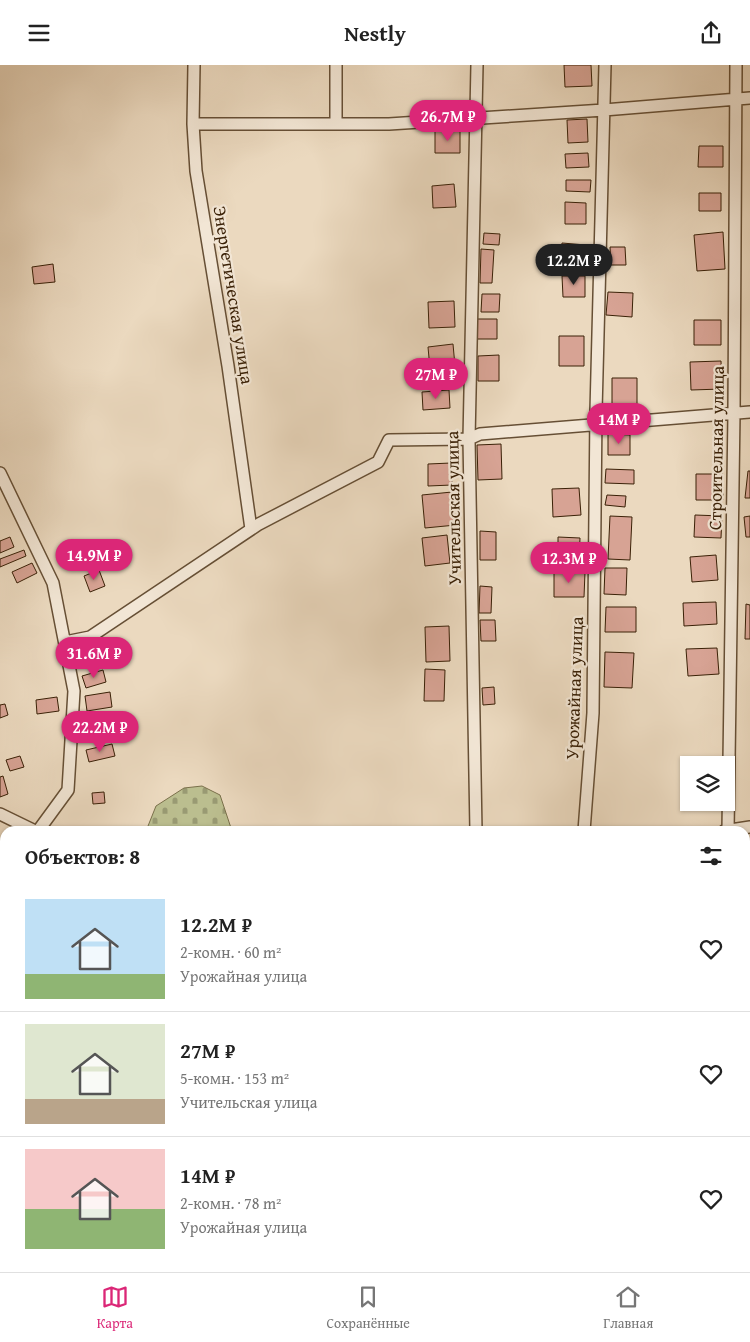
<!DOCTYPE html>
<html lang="ru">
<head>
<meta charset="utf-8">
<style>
  :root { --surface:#fff; --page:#f2f2f2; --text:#222; --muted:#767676; --line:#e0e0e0; --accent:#db2777 }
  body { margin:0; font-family:"Gentium Book Plus",serif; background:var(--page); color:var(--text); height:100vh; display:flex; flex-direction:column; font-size:19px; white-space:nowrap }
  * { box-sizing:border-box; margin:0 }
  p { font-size:16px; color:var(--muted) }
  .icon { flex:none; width:28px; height:28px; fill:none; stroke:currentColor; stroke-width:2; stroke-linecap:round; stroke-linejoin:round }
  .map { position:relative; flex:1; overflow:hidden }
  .sheet { position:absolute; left:0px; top:761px; width:750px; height:446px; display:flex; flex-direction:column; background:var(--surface); border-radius:15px 15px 0 0; box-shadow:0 1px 4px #0004 }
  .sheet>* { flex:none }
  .tools { position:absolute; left:680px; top:691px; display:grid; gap:10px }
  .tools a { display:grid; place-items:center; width:55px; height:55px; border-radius:0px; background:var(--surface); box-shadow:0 1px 4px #0004; font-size:25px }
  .price { position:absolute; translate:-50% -42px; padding:0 11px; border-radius:18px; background:var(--accent); color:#fff; font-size:16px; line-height:32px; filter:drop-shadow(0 1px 2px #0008) }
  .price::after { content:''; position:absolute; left:50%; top:30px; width:15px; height:11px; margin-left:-8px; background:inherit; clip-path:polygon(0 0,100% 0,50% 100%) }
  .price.on { background:#222; color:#fff }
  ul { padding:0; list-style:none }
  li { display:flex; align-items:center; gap:15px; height:125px; padding:0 25px }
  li+li { border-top:1px solid var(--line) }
  li span { display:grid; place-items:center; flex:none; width:140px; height:100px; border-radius:0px; color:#555 }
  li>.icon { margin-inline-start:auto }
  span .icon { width:60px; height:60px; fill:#fffc; stroke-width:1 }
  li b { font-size:21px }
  h2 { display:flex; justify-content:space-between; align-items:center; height:60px; padding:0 25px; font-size:21px }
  header { display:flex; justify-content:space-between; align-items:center; height:65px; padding:0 25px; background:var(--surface); font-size:22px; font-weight:600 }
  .tabs { display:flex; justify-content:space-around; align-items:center; height:70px; border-top:1px solid var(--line); background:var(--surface); font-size:14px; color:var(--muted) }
  .tabs a { display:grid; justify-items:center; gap:2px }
  .tabs .on { color:var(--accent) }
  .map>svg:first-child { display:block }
  .cemetery { fill:url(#cemetery-stones); stroke:#7a704b }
  .building { fill:#d7a394; stroke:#3a2107 }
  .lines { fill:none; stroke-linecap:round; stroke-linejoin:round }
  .minor-casing { stroke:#664f35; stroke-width:14 }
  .minor { stroke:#f2e6d5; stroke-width:11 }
  .rail { stroke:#3a2107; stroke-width:3; stroke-dasharray:9 9; stroke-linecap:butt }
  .labels { text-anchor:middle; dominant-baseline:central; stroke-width:4.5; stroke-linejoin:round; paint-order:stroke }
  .street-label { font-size:18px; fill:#3a2107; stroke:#f2e6d5 }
</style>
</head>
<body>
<header><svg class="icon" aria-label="menu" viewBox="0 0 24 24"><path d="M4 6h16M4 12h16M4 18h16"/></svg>Nestly<svg class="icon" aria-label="share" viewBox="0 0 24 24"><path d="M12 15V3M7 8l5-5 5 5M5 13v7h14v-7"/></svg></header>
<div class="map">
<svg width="750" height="1207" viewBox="0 0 750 1207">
  <defs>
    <pattern id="cemetery-stones" width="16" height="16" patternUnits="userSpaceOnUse" patternTransform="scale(1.25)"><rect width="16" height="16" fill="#bbbe8f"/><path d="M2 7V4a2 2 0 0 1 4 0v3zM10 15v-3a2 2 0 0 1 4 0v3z" fill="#999a73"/></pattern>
  </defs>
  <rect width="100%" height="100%" fill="#ebd9bf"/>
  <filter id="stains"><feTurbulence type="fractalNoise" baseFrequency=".004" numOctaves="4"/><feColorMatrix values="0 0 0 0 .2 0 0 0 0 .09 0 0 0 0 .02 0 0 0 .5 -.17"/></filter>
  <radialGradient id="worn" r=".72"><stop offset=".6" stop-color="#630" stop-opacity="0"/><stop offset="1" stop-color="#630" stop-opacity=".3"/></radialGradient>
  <path class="cemetery" d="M202,721l18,9 12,36h-86l10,-25 28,-18z"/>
  <path class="building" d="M564,0h27l1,21 -27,1z
    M587,54l1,23 -20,1 -1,-23z
    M435,66h25v22h-25z
    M699,81h24v21h-25z
    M588,88l1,14 -23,1 -1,-14z
    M566,115h25l-1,12 -24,-1z
    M454,119l2,23 -23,1 -1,-22z
    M699,128h22v18h-22z
    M565,137l21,1v21h-21z
    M723,167l2,37 -28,2 -3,-36z
    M484,168l16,1 -1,11 -16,-1z
    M562,178l24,2 -2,21 -24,-2z
    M610,182h15l1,18h-15z
    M481,184l13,1 -2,33h-12z
    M53,199l2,18 -21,2 -2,-17z
    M562,211h23v21h-22z
    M608,227l25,1 -1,24 -26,-2z
    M482,229h18l-1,18h-18z
    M454,236l1,26 -26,1 -1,-26z
    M477,254h20v20h-20z
    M694,255h27v25h-27z
    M559,271h25v30h-25z
    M453,279l2,22 -25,3 -2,-22z
    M499,290v26h-21v-25z
    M721,296l1,28 -31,1 -1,-28z
    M612,313h25v27h-25z
    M449,325l1,18 -27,2 -1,-18z
    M608,369l22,1v20h-22z
    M501,379l1,35 -24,1 -1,-35z
    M451,398l1,22 -24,1v-22z
    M606,404l28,1v14l-29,-1z
    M748,406h2v27h-5z
    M696,409h27v26h-27z
    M579,423l2,27 -28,2 -1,-28z
    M452,427l4,33 -31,3 -3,-33z
    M607,430l19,1 -1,11 -20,-2z
    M695,450l27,1 -1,22 -27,-1z
    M610,451l22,1 -2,43 -22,-1z
    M750,451v21h-4l-2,-20z
    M480,466l16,1v28h-16z
    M447,470l3,28 -25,3 -3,-28z
    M10,472l4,10 -14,6v-12z
    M558,472l22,1 -1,23h-21z
    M24,485l2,6 -26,11v-8z
    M716,490l2,25 -26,2 -2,-25z
    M32,498l5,10 -20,10 -5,-11z
    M605,503h22l-1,27 -22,-1z
    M99,505l6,16 -15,6 -6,-16z
    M554,506l31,1 -1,25h-30z
    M480,521l12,1 -1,26h-12z
    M716,537l1,22 -33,2 -1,-23z
    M746,539l4,1v34h-5z
    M606,542h30v25h-31z
    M480,555h15l1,21h-15z
    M449,561l1,35 -24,1 -1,-35z
    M97,581l5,16 -20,6 -5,-17z
    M717,583l2,26 -31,2 -2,-27z
    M605,587l29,1 -2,35 -28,-1z
    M425,604l20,1 -1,31h-20z
    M103,605l3,12 -20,6 -4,-12z
    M494,622l1,17 -12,1 -1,-17z
    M110,627l2,15 -25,4 -2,-15z
    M57,632l2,14 -22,3 -1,-14z
    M5,639l3,11 -8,3v-13z
    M112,679l3,12 -26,6 -3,-12z
    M20,691l4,11 -14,4 -4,-11z
    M3,711l5,18 -8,3v-20z
    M104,727l1,11 -12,1 -1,-11z
    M0,976h5v16h-5z
    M1,1002h4v18h-3z
    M750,1021v21l-5,1v-21z
    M0,1044h5v16h-5z
    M750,1068v18l-5,1v-18z
    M0,1080l5,1v15h-5z
    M750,1094v17l-5,1v-17z
    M0,1105h5v15h-5z
    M745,1141h5v16h-5z
    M750,1165v14l-5,1v-14z
    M0,1173l5,1 -4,33h-1z
    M371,1202h44v5h-43z"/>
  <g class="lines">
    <defs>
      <path id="minor" d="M194,0l-1,59 3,47 32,195 23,163
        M193,59h196l215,-14 146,-12
        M336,59v-59
        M0,408l53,110 21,108 -6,99 -30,41
        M65,577l25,-5 169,-113 119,-62 11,-22 80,-1 11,-5 270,-22
        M0,749l35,17
        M476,766l-7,-392 8,-374
        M584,766l9,-118 3,-302 9,-346
        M724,766l26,-4
        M728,766l6,-418 2,-348
        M745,836h5
        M745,853l5,34
        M0,877l5,-1
        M28,1202l5,5
        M363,1202v5
        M627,1202l1,5"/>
    </defs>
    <use href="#minor" class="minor-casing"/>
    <use href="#minor" class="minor"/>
    <path class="rail" d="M745,812l5,-1
      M745,821h5
      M0,942h5"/>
  </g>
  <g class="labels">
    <g class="street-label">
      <text transform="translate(234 230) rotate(81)">Энергетическая улица</text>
      <text transform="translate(716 383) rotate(-89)">Строительная улица</text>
      <text transform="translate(453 443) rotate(-91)">Учительская улица</text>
      <text transform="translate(574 623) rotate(-88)">Урожайная улица</text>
    </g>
  </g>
  <rect width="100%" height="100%" filter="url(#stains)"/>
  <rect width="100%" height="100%" fill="url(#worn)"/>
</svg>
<div class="tools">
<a><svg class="icon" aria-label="layers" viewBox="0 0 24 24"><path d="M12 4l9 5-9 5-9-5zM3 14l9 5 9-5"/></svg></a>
</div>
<b class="price" style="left:448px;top:77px">26.7M ₽</b>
<b class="price on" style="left:574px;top:221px">12.2M ₽</b>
<b class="price" style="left:436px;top:335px">27M ₽</b>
<b class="price" style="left:619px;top:380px">14M ₽</b>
<b class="price" style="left:94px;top:516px">14.9M ₽</b>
<b class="price" style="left:569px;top:519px">12.3M ₽</b>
<b class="price" style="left:94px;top:614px">31.6M ₽</b>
<b class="price" style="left:100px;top:688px">22.2M ₽</b>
<section class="sheet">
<h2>Объектов: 8<svg class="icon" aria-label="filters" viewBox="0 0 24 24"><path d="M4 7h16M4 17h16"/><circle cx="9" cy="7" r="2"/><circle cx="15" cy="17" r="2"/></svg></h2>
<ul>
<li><span style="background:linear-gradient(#bfe0f5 75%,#8fb573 0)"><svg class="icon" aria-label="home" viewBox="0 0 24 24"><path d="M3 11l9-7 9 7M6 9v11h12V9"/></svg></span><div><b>12.2M ₽</b><p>2-комн. · 60 m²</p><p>Урожайная улица</p></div><svg class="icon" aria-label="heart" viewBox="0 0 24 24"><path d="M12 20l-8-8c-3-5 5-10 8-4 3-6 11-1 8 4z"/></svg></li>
<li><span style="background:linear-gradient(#dfe7d0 75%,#b9a48a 0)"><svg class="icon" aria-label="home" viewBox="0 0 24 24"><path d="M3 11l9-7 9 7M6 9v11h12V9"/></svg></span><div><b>27M ₽</b><p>5-комн. · 153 m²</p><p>Учительская улица</p></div><svg class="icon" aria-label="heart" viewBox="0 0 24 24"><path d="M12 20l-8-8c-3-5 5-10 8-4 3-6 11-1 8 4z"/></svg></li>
<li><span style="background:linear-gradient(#f6c9c9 60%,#8fb573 0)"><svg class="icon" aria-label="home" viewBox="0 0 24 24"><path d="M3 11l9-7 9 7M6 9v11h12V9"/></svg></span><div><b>14M ₽</b><p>2-комн. · 78 m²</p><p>Урожайная улица</p></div><svg class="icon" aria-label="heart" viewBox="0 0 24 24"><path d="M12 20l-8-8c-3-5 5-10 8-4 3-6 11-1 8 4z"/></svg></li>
</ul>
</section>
</div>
<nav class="tabs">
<a class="on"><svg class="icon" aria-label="map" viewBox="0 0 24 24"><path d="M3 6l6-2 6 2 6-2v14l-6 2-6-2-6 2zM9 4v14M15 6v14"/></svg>Карта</a>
<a><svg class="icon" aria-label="saved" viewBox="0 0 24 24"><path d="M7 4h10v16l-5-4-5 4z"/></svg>Сохранённые</a>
<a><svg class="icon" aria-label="home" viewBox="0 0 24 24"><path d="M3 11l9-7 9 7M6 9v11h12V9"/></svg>Главная</a>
</nav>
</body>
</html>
